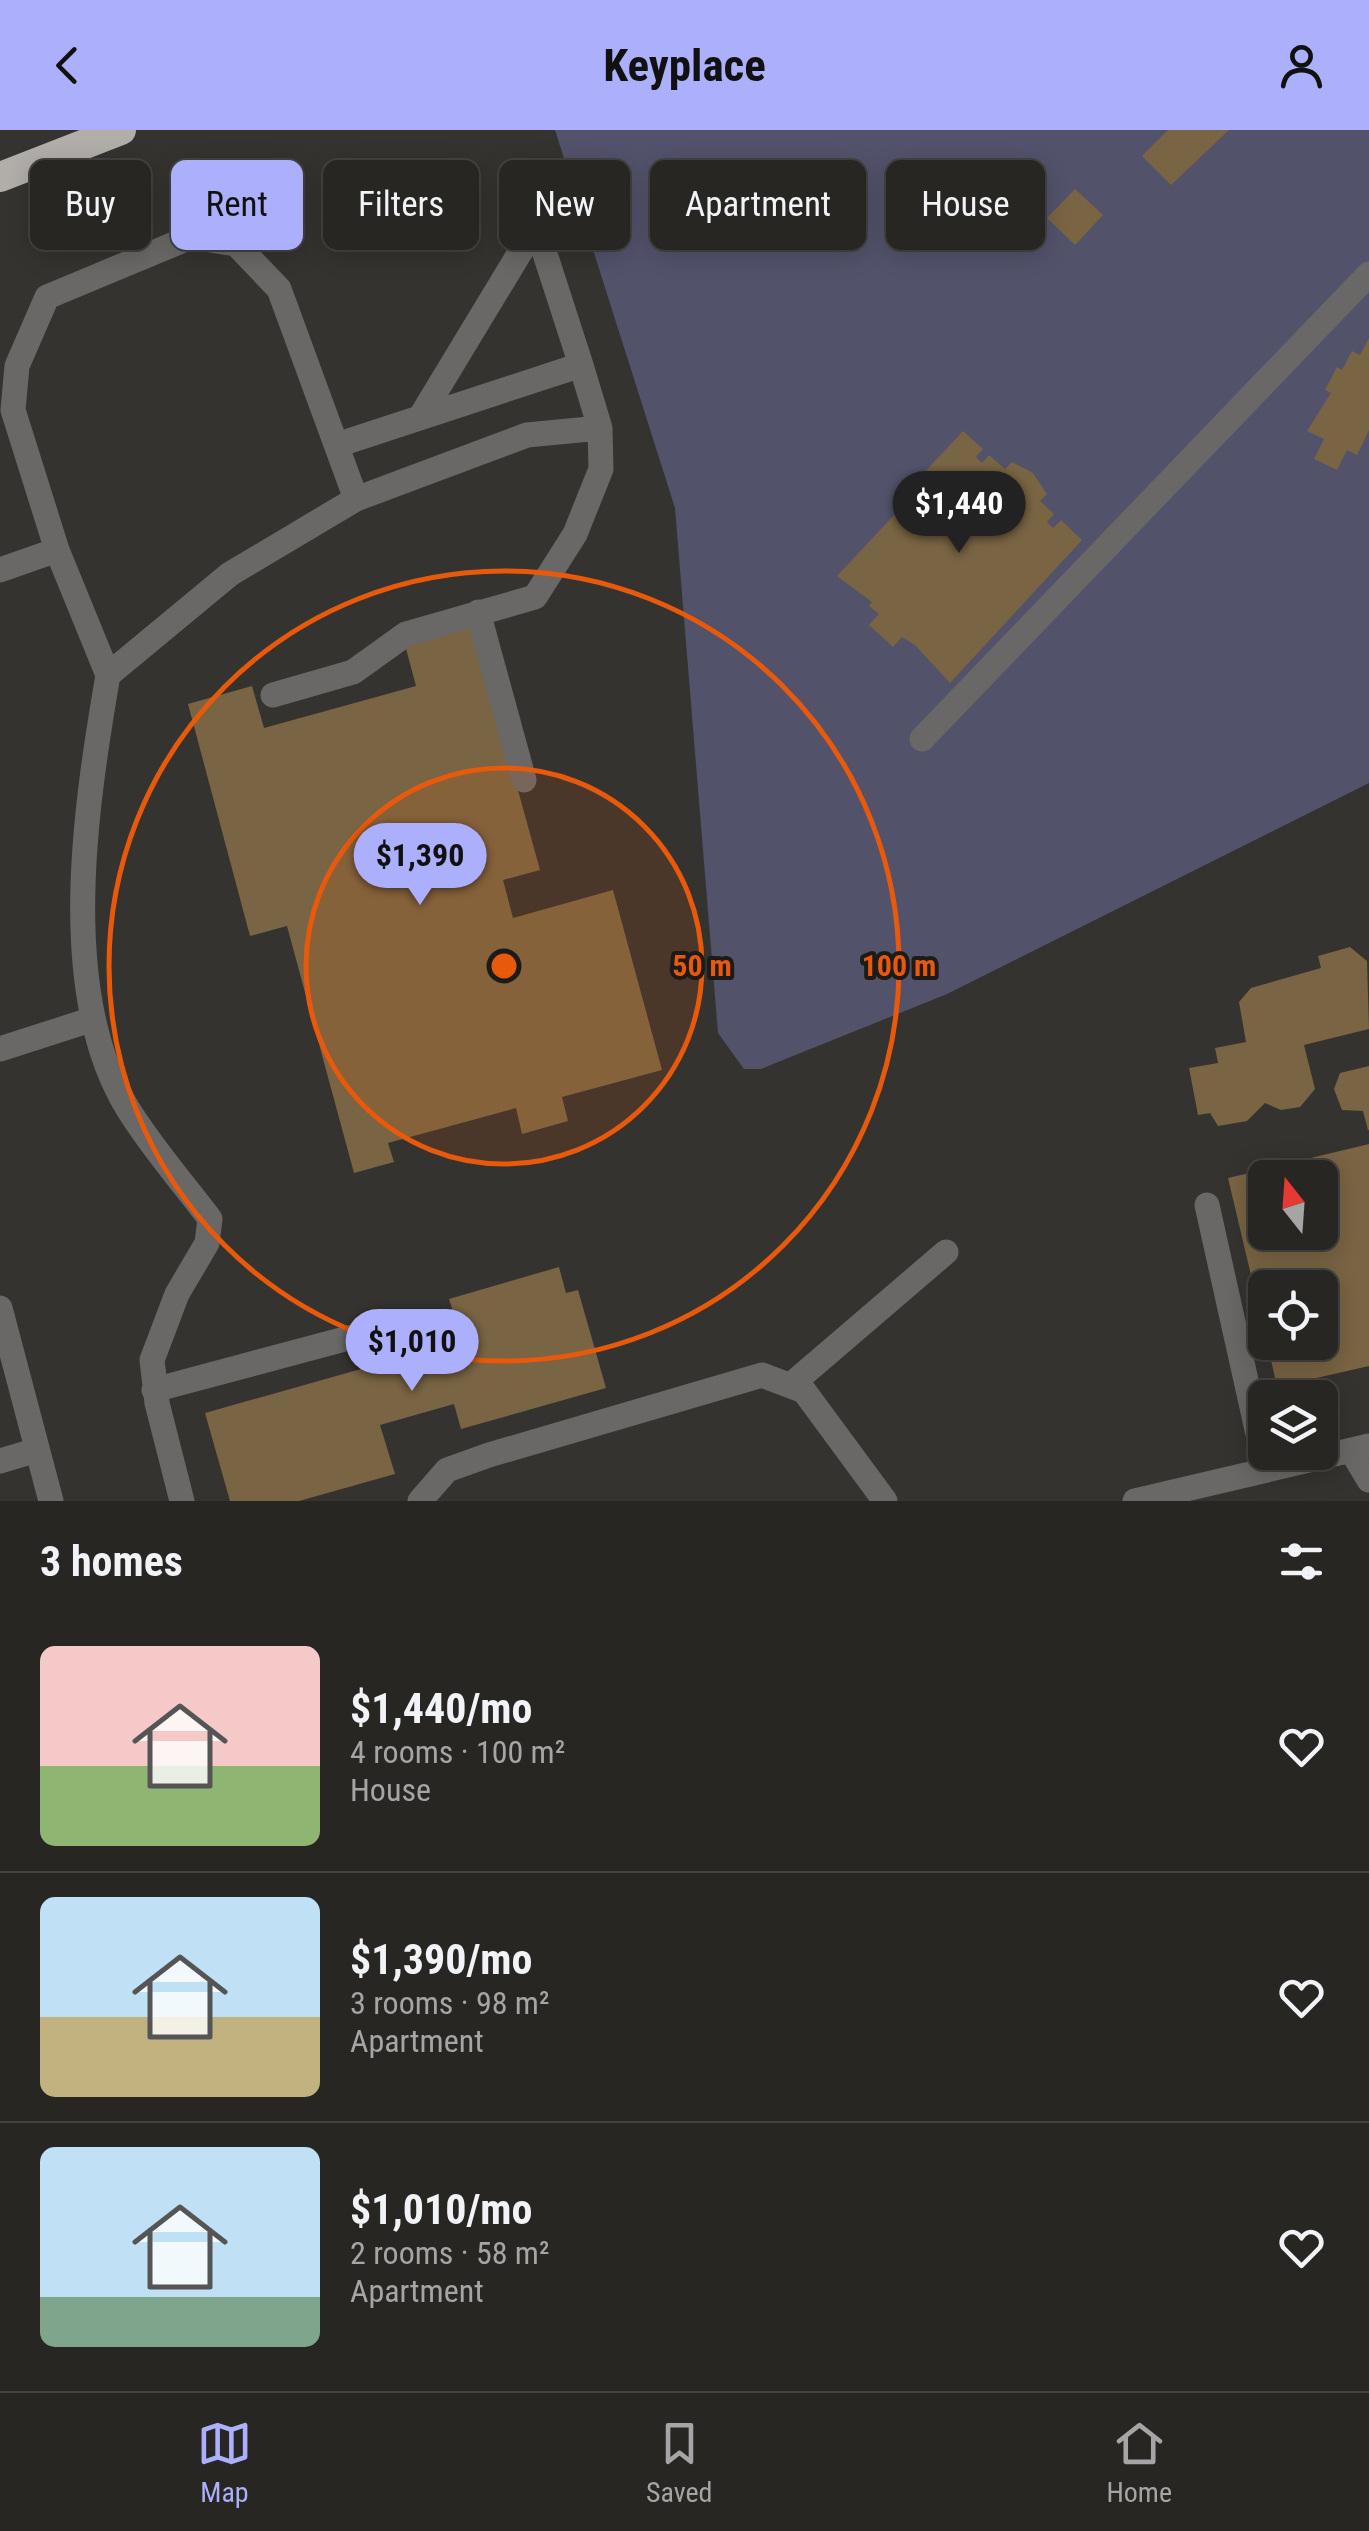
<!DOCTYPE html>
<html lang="en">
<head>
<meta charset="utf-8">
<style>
  :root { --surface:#282623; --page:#302e2b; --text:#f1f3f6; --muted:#a5a5a6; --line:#444341; --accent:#acaffb }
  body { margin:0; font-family:"Roboto Condensed",sans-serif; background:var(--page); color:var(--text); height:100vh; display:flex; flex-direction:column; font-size:38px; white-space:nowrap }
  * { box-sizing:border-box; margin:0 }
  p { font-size:32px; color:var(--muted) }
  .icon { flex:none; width:55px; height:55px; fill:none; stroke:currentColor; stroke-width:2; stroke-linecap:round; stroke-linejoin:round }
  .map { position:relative; height:1371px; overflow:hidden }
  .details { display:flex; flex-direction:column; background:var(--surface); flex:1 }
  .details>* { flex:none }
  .top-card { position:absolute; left:30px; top:30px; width:1310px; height:90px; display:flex; gap:20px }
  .needle { width:65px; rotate:343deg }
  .fabs { position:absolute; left:1248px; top:1030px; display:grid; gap:20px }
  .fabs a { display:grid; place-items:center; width:90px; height:90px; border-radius:15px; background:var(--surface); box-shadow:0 5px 25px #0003,0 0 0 2px var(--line); font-size:50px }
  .price { position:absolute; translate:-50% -85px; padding:0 22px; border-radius:35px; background:var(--accent); color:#111; font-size:32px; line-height:65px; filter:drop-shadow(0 2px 5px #0008) }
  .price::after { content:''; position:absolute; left:50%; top:60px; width:30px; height:22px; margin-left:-15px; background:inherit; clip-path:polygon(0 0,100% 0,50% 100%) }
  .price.selected { background:#222; color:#fff }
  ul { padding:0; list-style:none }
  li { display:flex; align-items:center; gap:30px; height:250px; padding:0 40px }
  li+li { border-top:2px solid var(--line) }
  li span { display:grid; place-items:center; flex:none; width:280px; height:200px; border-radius:15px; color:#555 }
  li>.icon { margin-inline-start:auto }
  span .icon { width:120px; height:120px; fill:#fffc; stroke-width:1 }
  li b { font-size:42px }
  h2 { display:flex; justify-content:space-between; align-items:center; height:120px; padding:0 40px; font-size:42px }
  .pill { padding:0 35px; border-radius:15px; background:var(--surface); box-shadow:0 5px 25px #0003,0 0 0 2px var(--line); font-size:35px; line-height:90px }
  .pill.selected { background:var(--accent); color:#111 }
  header { display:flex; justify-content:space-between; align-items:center; height:130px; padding:0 40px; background:var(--accent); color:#111; font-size:45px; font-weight:700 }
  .tabs { display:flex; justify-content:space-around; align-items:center; height:140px; border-top:2px solid var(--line); background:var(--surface); font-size:28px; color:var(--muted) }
  .tabs a { display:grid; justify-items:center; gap:5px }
  .tabs .selected { color:var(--accent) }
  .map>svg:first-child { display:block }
  .green { fill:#52536b }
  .building { fill:#796443; fill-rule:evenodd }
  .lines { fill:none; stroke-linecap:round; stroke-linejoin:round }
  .minor { stroke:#696866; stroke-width:25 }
  .highway { stroke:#b1aeaa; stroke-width:30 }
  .ring { fill:none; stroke:#e8590c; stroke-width:5 }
  .centre { fill:#e8590c; stroke:#1c1b19; stroke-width:5 }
  .ring-label { font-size:30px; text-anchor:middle; font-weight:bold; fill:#e8590c; stroke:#1c1b19; stroke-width:8; stroke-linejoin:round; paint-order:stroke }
</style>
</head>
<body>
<header><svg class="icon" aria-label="back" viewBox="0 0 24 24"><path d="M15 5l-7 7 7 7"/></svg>Keyplace<svg class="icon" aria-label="person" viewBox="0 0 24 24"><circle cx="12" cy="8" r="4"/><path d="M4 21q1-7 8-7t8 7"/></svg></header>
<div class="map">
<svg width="1369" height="1371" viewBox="0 0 1369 1371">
  <rect width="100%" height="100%" fill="#35332f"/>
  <path class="green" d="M555,0h814v653l-422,211 -186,75h-17l-26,-36 -43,-525z"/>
  <path class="building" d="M1168,0h61l-58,55 -29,-29z
    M1075,59l28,26 -28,30 -28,-27z
    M1369,208v92l-12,25 -10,-5 -10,20 -23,-11 10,-20 -17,-8 24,-38 -6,-3 12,-23 5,3 10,-19 8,4z
    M963,301l20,18 -7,8 6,6 7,-8 16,14 7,-7 21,11 14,21 -7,7 14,13 -7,8 6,6 8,-8 21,20 -132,143 -35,-38 -13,-8 -9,10 -24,-22 10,-11 -10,-8 3,-4 -35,-26 73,-78 -5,-5z
    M473,497l67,243 -37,10 10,38 100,-28 49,180 -100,27 6,24 -46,13 -6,-26 -128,35 6,19 -40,11 -67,-247 -37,10 -62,-232 64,-18 12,42 152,-42 -11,-41z
    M1350,817l17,14 2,68 -65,16 11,44 -15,18 -19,3 -16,-7 -18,18 -29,5 -8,-13 -12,2 -9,-47 29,-5 -3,-15 31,-6 -7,-40 12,-14 70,-20 -3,-12z
    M1369,936v64h-1l-5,-19 -21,-1 -8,-21 6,-16z
    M1369,1014v222l-92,21 -10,-45h53v-54h-55l-1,42 -36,-152zM1265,1048h55v54h-55z
    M559,1137l7,26 12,-3 28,98 -145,41 -7,-25 -74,21 15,49 -96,27h-69l-25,-88 163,-46 7,7 66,-19 -7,-25 23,-6 -8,-25z"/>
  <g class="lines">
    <path class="minor" d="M581,235l19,63
      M337,315l244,-80 -45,-139 -115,190
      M57,420l51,125
      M0,440l57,-20 -44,-140 4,-44 30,-69 144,-60 45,7 43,45 77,210 -126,75 -122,101c-22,129 -52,317 20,434 24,39 55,74 82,110l-3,24 -30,51 -25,66 5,43 25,98
      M478,482l46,168
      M273,565l80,-23 53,-38 129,-37 40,-63 26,-65 -1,-41 -73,7 -171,64
      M922,609l447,-465
      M0,919l90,-29
      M1207,1075l59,265
      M0,1178l51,193
      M792,1254l154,-132
      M154,1260l217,-58
      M1351,1320l18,30
      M0,1331l37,-11
      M420,1371l27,-31 42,-15 273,-80 42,16 81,110
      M1135,1371l234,-55"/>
    <path class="highway" d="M0,47l121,-47"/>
  </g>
  <circle cx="504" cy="836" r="198" fill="#e8590c" fill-opacity=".12"/>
  <g class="ring">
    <circle cx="504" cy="836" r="198"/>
    <circle cx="504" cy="836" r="395"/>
  </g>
  <circle cx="504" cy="836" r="15" class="centre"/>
  <g class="ring-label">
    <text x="702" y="846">50 m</text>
    <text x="899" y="846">100 m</text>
  </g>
</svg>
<div class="fabs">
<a><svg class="needle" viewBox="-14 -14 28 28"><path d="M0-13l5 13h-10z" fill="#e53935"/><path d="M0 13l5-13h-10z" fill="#a5a5a6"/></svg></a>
<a><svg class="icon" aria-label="locate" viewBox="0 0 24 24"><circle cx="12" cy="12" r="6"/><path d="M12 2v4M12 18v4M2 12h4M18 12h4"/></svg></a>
<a><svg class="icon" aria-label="layers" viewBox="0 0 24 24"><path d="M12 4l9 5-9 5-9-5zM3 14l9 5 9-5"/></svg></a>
</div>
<b class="price selected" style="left:959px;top:426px">$1,440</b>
<b class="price" style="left:420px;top:778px">$1,390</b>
<b class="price" style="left:412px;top:1264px">$1,010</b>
<div class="top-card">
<a class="pill">Buy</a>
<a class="pill selected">Rent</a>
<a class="pill">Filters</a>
<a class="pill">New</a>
<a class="pill">Apartment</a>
<a class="pill">House</a>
</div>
</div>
<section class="details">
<h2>3 homes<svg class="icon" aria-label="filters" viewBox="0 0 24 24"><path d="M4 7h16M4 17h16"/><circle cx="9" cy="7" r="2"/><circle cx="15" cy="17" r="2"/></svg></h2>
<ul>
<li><span style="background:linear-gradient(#f6c9c9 60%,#8fb573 0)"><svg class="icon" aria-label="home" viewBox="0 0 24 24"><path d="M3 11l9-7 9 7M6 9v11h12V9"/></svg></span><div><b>$1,440/mo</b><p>4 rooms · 100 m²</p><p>House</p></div><svg class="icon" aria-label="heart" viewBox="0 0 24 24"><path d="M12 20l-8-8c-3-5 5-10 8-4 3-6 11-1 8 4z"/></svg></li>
<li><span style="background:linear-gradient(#bfe0f5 60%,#c2b280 0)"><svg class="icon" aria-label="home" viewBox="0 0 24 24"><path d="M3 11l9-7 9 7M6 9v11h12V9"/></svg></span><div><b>$1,390/mo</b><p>3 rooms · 98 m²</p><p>Apartment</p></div><svg class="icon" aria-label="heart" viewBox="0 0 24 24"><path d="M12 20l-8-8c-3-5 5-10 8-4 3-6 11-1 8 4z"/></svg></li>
<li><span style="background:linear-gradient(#bfe0f5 75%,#7fa58c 0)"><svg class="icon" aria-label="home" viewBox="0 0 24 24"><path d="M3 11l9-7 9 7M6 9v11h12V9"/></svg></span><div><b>$1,010/mo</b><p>2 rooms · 58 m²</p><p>Apartment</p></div><svg class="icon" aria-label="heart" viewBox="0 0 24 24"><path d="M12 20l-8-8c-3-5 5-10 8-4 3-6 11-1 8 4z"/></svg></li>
</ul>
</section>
<nav class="tabs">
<a class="selected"><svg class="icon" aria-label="map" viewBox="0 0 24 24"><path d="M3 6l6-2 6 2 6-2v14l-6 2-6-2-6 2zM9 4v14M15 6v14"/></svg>Map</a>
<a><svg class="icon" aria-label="saved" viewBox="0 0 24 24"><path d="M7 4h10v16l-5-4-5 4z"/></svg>Saved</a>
<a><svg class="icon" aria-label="home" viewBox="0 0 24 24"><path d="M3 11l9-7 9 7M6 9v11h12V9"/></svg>Home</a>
</nav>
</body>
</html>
